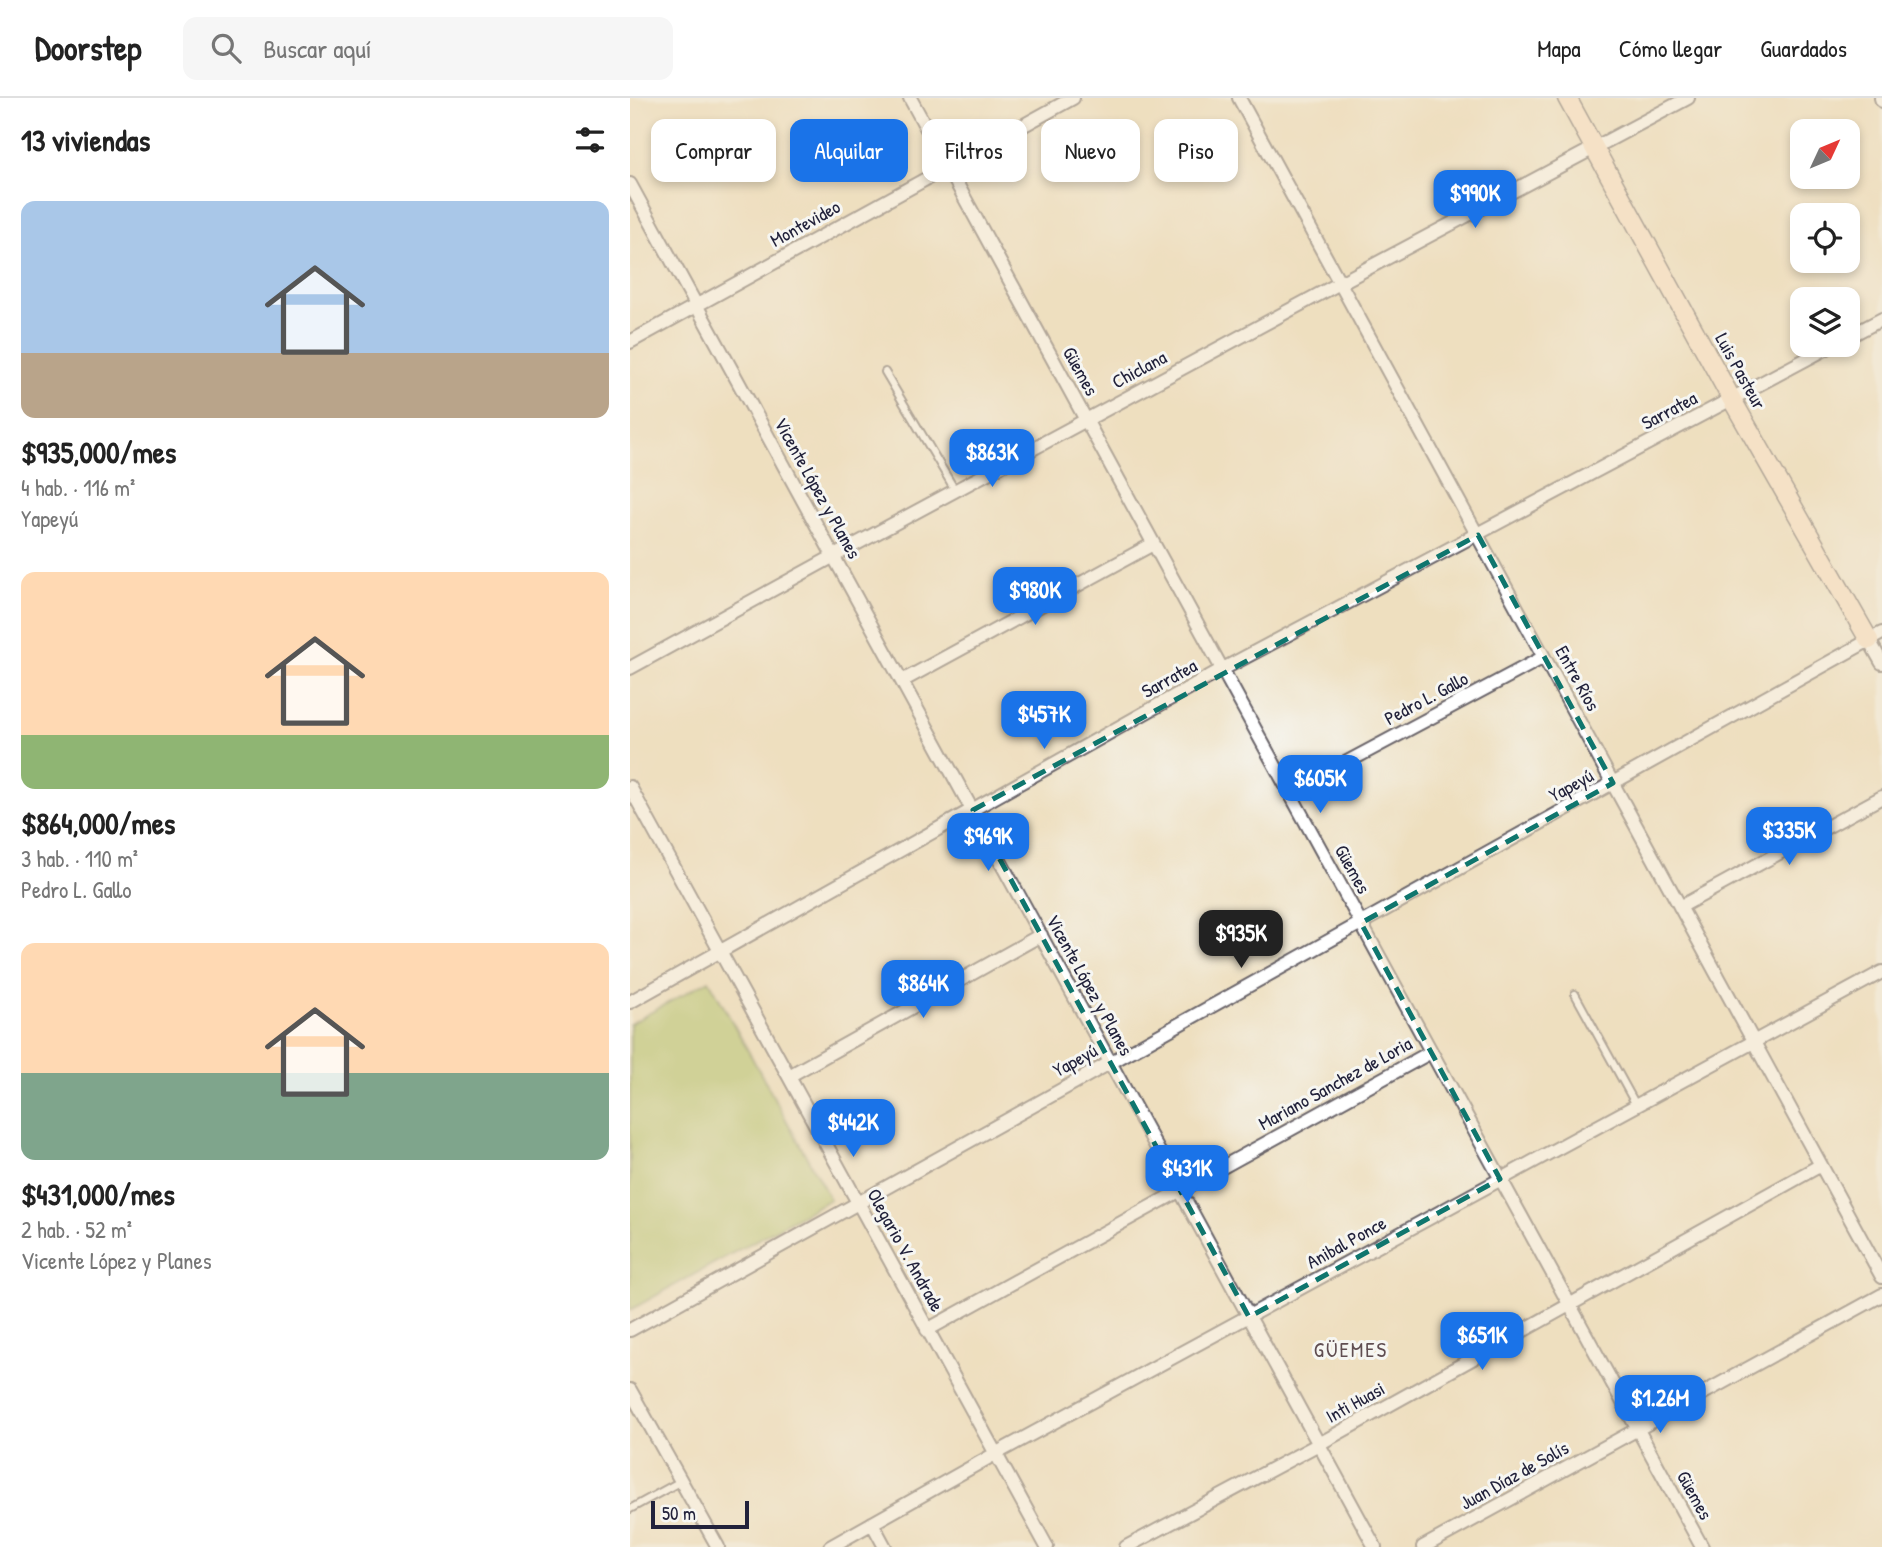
<!DOCTYPE html>
<html lang="es">
<head>
<meta charset="utf-8">
<style>
  :root { --surface:#fff; --page:#f6f6f6; --text:#222; --muted:#767676; --line:#e0e0e0; --accent:#1a73e8 }
  body { margin:0; font-family:"Patrick Hand",sans-serif; background:var(--page); color:var(--text); height:100vh; display:flex; flex-direction:column; font-size:26px; white-space:nowrap }
  * { box-sizing:border-box; margin:0 }
  p { font-size:23px; color:var(--muted) }
  .icon { flex:none; width:38px; height:38px; fill:none; stroke:currentColor; stroke-width:2; stroke-linecap:round; stroke-linejoin:round }
  .map { position:relative; flex:1; overflow:hidden }
  .side { display:flex; flex-direction:column; background:var(--surface); width:630px }
  .side>* { flex:none }
  .top-card { position:absolute; left:21px; top:21px; width:665px; height:63px; display:flex; gap:14px }
  .needle { width:46px; rotate:46deg }
  .tools { position:absolute; left:1160px; top:21px; display:grid; gap:14px }
  .tools a { display:grid; place-items:center; width:70px; height:70px; border-radius:14px; background:var(--surface); box-shadow:0 4px 10px #0003; font-size:35px }
  .scale { position:absolute; left:21px; bottom:18px; width:98px; box-sizing:border-box; padding-left:7px; border:4px solid #22223b; border-top:0; font-size:19px; line-height:24px; white-space:nowrap; color:#22223b; -webkit-text-stroke:5px #f6f6f2; paint-order:stroke }
  .price { position:absolute; translate:-50% -60px; padding:0 16px; border-radius:14px; background:var(--accent); color:#fff; font-size:23px; line-height:46px; filter:drop-shadow(0 2px 4px #0008) }
  .price::after { content:''; position:absolute; left:50%; top:42px; width:21px; height:16px; margin-left:-10px; background:inherit; clip-path:polygon(0 0,100% 0,50% 100%) }
  .price.current { background:#222; color:#fff }
  ul { padding:0; list-style:none }
  li { display:grid; align-content:center; gap:14px; height:371px; padding:0 21px }
  li span { display:grid; place-items:center; height:217px; border-radius:14px; color:#555 }
  li>.icon { margin-inline-start:auto }
  span .icon { width:126px; height:126px; fill:#fffc; stroke-width:1 }
  li b { font-size:30px }
  h2 { display:flex; justify-content:space-between; align-items:center; height:84px; padding:0 21px; font-size:30px }
  .chip { padding:0 24px; border-radius:14px; background:var(--surface); box-shadow:0 4px 10px #0003; font-size:24px; line-height:63px }
  .chip.current { background:var(--accent); color:#fff }
  header { display:flex; align-items:center; gap:42px; box-sizing:border-box; height:98px; padding:0 35px; background:var(--surface); border-bottom:2px solid var(--line) }
  header strong { font-size:33px }
  nav { display:flex; gap:38px; margin-inline-start:auto; font-size:24px }
  .search { width:490px; height:63px; background:var(--page); display:flex; align-items:center; gap:18px; box-sizing:border-box; padding:0 24px; border-radius:14px; color:var(--muted); font-size:26px }
  main { display:flex; flex:1; min-height:0 }
  .map>svg:first-child { display:block }
  .green { fill:#abc166; stroke:#667250; stroke-width:2 }
  .lines { fill:none; stroke-linecap:round; stroke-linejoin:round }
  .lane-casing { stroke:#696469; stroke-width:10 }
  .street-casing { stroke:#696469; stroke-width:16 }
  .secondary-casing { stroke:#696469; stroke-width:21 }
  .lane { stroke:#fff; stroke-width:6 }
  .street { stroke:#fff; stroke-width:12 }
  .secondary { stroke:#fce5cf; stroke-width:18 }
  .marked { fill:none; stroke:#0f766e; stroke-width:5; stroke-dasharray:14 9; stroke-linejoin:round }
  .labels { text-anchor:middle; dominant-baseline:central; stroke-width:6; stroke-linejoin:round; paint-order:stroke }
  .street-label { font-size:19px; fill:#22223b; stroke:#f6f6f2 }
  .neighbourhood-label { font-size:21px; letter-spacing:2px; fill:#604e51; stroke:#f6f6f2 }
</style>
</head>
<body>
<header>
<strong>Doorstep</strong>
<div class="search"><svg class="icon" aria-label="search" viewBox="0 0 24 24"><circle cx="10" cy="10" r="6"/><path d="M15 15l6 6"/></svg>Buscar aquí</div>
<nav><a>Mapa</a><a>Cómo llegar</a><a>Guardados</a></nav>
</header>
<main>
<section class="side">
<h2>13 viviendas<svg class="icon" aria-label="filters" viewBox="0 0 24 24"><path d="M4 7h16M4 17h16"/><circle cx="9" cy="7" r="2"/><circle cx="15" cy="17" r="2"/></svg></h2>
<ul>
<li><span style="background:linear-gradient(#a9c7e8 70%,#b9a48a 0)"><svg class="icon" aria-label="home" viewBox="0 0 24 24"><path d="M3 11l9-7 9 7M6 9v11h12V9"/></svg></span><div><b>$935,000/mes</b><p>4 hab. · 116 m²</p><p>Yapeyú</p></div></li>
<li><span style="background:linear-gradient(#ffd9b3 75%,#8fb573 0)"><svg class="icon" aria-label="home" viewBox="0 0 24 24"><path d="M3 11l9-7 9 7M6 9v11h12V9"/></svg></span><div><b>$864,000/mes</b><p>3 hab. · 110 m²</p><p>Pedro L. Gallo</p></div></li>
<li><span style="background:linear-gradient(#ffd9b3 60%,#7fa58c 0)"><svg class="icon" aria-label="home" viewBox="0 0 24 24"><path d="M3 11l9-7 9 7M6 9v11h12V9"/></svg></span><div><b>$431,000/mes</b><p>2 hab. · 52 m²</p><p>Vicente López y Planes</p></div></li>
</ul>
</section>
<div class="map">
<svg width="1252" height="1449" viewBox="0 0 1252 1449">
  <rect width="100%" height="100%" fill="#f6f6f2"/>
  <filter id="ink" filterUnits="userSpaceOnUse"><feTurbulence type="fractalNoise" baseFrequency=".0143" numOctaves="2"/><feDisplacementMap in="SourceGraphic" scale="14" xChannelSelector="R" yChannelSelector="G"/><feConvolveMatrix kernelMatrix="1 2 1 2 8 2 1 2 1" color-interpolation-filters="sRGB"/></filter>
  <filter id="wash" filterUnits="userSpaceOnUse"><feTurbulence type="fractalNoise" baseFrequency=".00686" numOctaves="4" result="noise"/><feDisplacementMap in="SourceGraphic" scale="28" xChannelSelector="R" yChannelSelector="G"/><feGaussianBlur stdDeviation="1.57" result="paint"/><feColorMatrix in="noise" values="0 0 0 0 0 0 0 0 0 0 0 0 0 0 0 0 0 1.4 0 .05"/><feComposite in="paint" operator="in"/></filter>
  <g filter="url(#wash)">
    <rect width="100%" height="100%" fill="#eedfbf"/>
    <path class="green" d="M79,882l121,219 -200,111v-286z"/>
  </g>
  <g filter="url(#ink)">
    <g class="lines">
      <defs>
        <path id="lane" d="M255,274l70,118
          M945,896l61,111
          M0,1411l51,-28"/>
        <path id="street" d="M280,0l792,1449
          M609,0l643,1179
          M1251,0l1,3
          M0,86l745,1363
          M1218,239l34,-18
          M0,244l443,-244
          M1239,542l13,23
          M0,570l204,-112 506,-273 348,-185
          M272,583l251,-137
          M0,689l417,760
          M659,695l255,-136
          M1050,809l202,-110
          M0,904l591,-332 612,-325
          M159,978l252,-141
          M0,1232l1252,-697
          M297,1232l504,-278
          M0,1292l88,157
          M242,1425l13,24
          M200,1449l165,-93 887,-482
          M496,1449l193,-103 502,-279
          M793,1449l459,-252"/>
        <path id="secondary" d="M937,0l164,300 138,242"/>
      </defs>
      <use href="#lane" class="lane-casing"/>
      <use href="#street" class="street-casing"/>
      <use href="#secondary" class="secondary-casing"/>
      <use href="#lane" class="lane"/>
      <use href="#street" class="street"/>
      <use href="#secondary" class="secondary"/>
    </g>
  </g>
  <path d="M0 0H1252V1449H0ZM848,437l135,248 -252,140 139,256 -251,138 -276,-507z" fill="#eedfbf" fill-opacity=".55" fill-rule="evenodd"/>
  <path class="marked" d="M848,437l135,248 -252,140 139,256 -251,138 -276,-507z"/>
  <g class="labels">
    <g class="street-label">
      <text transform="translate(175 125) rotate(-29)">Montevideo</text>
      <text transform="translate(509 271) rotate(-28)">Chiclana</text>
      <text transform="translate(451 273) rotate(61)">Güemes</text>
      <text transform="translate(1111 273) rotate(61)">Luis Pasteur</text>
      <text transform="translate(1039 312) rotate(-28)">Sarratea</text>
      <text transform="translate(188 390) rotate(61)">Vicente López y Planes</text>
      <text transform="translate(539 580) rotate(-29)">Sarratea</text>
      <text transform="translate(948 580) rotate(61)">Entre Ríos</text>
      <text transform="translate(796 600) rotate(-28)">Pedro L. Gallo</text>
      <text transform="translate(941 687) rotate(-29)">Yapeyú</text>
      <text transform="translate(723 771) rotate(61)">Güemes</text>
      <text transform="translate(460 887) rotate(61)">Vicente López y Planes</text>
      <text transform="translate(445 962) rotate(-29)">Yapeyú</text>
      <text transform="translate(705 985) rotate(-29)">Mariano Sanchez de Loria</text>
      <text transform="translate(716 1144) rotate(-29)">Anibal Ponce</text>
      <text transform="translate(276 1152) rotate(61)">Olegario V. Andrade</text>
      <text transform="translate(725 1304) rotate(-29)">Inti Huasi</text>
      <text transform="translate(884 1377) rotate(-29)">Juan Díaz de Solís</text>
      <text transform="translate(1065 1397) rotate(61)">Güemes</text>
    </g>
    <g class="neighbourhood-label">
      <text x="721" y="1251">GÜEMES</text>
    </g>
  </g>
</svg>
<div class="tools">
<a><svg class="needle" viewBox="-14 -14 28 28"><path d="M0-13l5 13h-10z" fill="#e53935"/><path d="M0 13l5-13h-10z" fill="#767676"/></svg></a>
<a><svg class="icon" aria-label="locate" viewBox="0 0 24 24"><circle cx="12" cy="12" r="6"/><path d="M12 2v4M12 18v4M2 12h4M18 12h4"/></svg></a>
<a><svg class="icon" aria-label="layers" viewBox="0 0 24 24"><path d="M12 4l9 5-9 5-9-5zM3 14l9 5 9-5"/></svg></a>
</div>
<div class="scale">50 m</div>
<b class="price" style="left:845px;top:132px">$990K</b>
<b class="price" style="left:362px;top:391px">$863K</b>
<b class="price" style="left:405px;top:529px">$980K</b>
<b class="price" style="left:414px;top:653px">$457K</b>
<b class="price" style="left:690px;top:717px">$605K</b>
<b class="price" style="left:1159px;top:769px">$335K</b>
<b class="price" style="left:358px;top:775px">$969K</b>
<b class="price current" style="left:611px;top:872px">$935K</b>
<b class="price" style="left:293px;top:922px">$864K</b>
<b class="price" style="left:223px;top:1061px">$442K</b>
<b class="price" style="left:557px;top:1107px">$431K</b>
<b class="price" style="left:852px;top:1274px">$651K</b>
<b class="price" style="left:1030px;top:1337px">$1.26M</b>
<div class="top-card">
<a class="chip">Comprar</a>
<a class="chip current">Alquilar</a>
<a class="chip">Filtros</a>
<a class="chip">Nuevo</a>
<a class="chip">Piso</a>
</div>
</div>
</main>
</body>
</html>
